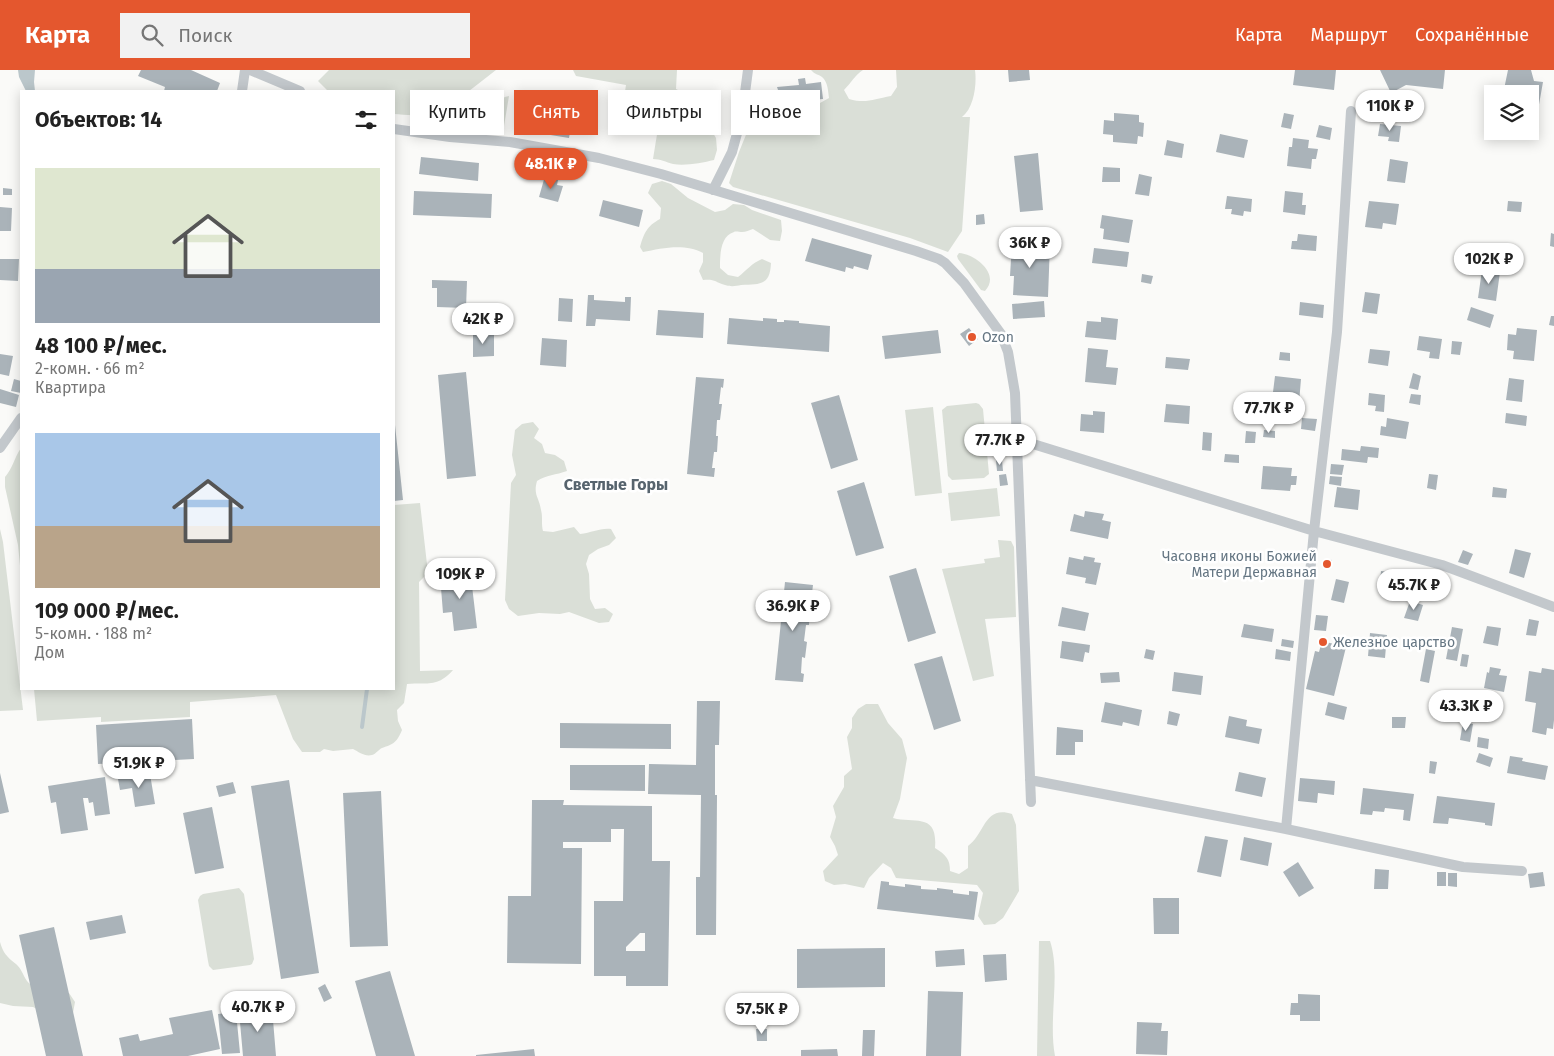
<!DOCTYPE html>
<html lang="ru">
<head>
<meta charset="utf-8">
<style>
  :root { --surface:#fff; --page:#f2f2f2; --text:#222; --muted:#767676; --accent:#e4572e }
  body { margin:0; font-family:"Fira Sans",sans-serif; background:var(--page); color:var(--text); height:100vh; display:flex; flex-direction:column; font-size:19px; white-space:nowrap }
  * { box-sizing:border-box; margin:0 }
  p { font-size:16px; color:var(--muted) }
  .icon { flex:none; width:28px; height:28px; fill:none; stroke:currentColor; stroke-width:2; stroke-linecap:round; stroke-linejoin:round }
  .map { position:relative; flex:1; overflow:hidden }
  .side { position:absolute; left:20px; top:20px; width:375px; height:600px; display:flex; flex-direction:column; background:var(--surface); border-radius:0px; box-shadow:0 2px 12px #0003 }
  .side>* { flex:none }
  .top-card { position:absolute; left:410px; top:20px; width:475px; height:45px; display:flex; gap:10px }
  .controls { position:absolute; left:1484px; top:15px; display:grid; gap:10px }
  .controls a { display:grid; place-items:center; width:55px; height:55px; border-radius:0px; background:var(--surface); box-shadow:0 2px 12px #0003; font-size:25px }
  .price { position:absolute; translate:-50% -42px; padding:0 11px; border-radius:18px; background:#fff; color:#222; font-size:16px; line-height:32px; filter:drop-shadow(0 1px 2px #0008) }
  .price::after { content:''; position:absolute; left:50%; top:30px; width:15px; height:11px; margin-left:-8px; background:inherit; clip-path:polygon(0 0,100% 0,50% 100%) }
  .price.current { background:var(--accent); color:#fff }
  ul { padding:0; list-style:none }
  li { display:grid; align-content:center; gap:10px; height:265px; padding:0 15px }
  li span { display:grid; place-items:center; height:155px; border-radius:0px; color:#555 }
  li>.icon { margin-inline-start:auto }
  span .icon { width:90px; height:90px; fill:#fffc; stroke-width:1 }
  li b { font-size:21px }
  h2 { display:flex; justify-content:space-between; align-items:center; height:60px; padding:0 15px; font-size:21px }
  .tag { padding:0 18px; border-radius:0px; background:var(--surface); box-shadow:0 2px 12px #0003; font-size:18px; line-height:45px }
  .tag.current { background:var(--accent); color:#fff }
  header { display:flex; align-items:center; gap:30px; box-sizing:border-box; height:70px; padding:0 25px; background:var(--accent); color:#fff }
  header strong { font-size:24px }
  nav { display:flex; gap:28px; margin-inline-start:auto; font-size:18px }
  .search { width:350px; height:45px; background:var(--page); display:flex; align-items:center; gap:12px; box-sizing:border-box; padding:0 18px; border-radius:0px; color:var(--muted); font-size:19px }
  .map>svg:first-child { display:block }
  .green { fill:#dadfd7 }
  .water { fill:#bbc7cb }
  .lines { fill:none; stroke-linecap:round; stroke-linejoin:round }
  .stream { stroke:#bbc7cb; stroke-width:4 }
  .building { fill:#aab3b9; fill-rule:evenodd }
  .minor { stroke:#c3c8cc; stroke-width:10 }
  .poi-dot { fill:#e4572e; stroke:#fff; stroke-width:2 }
  .labels { text-anchor:middle; dominant-baseline:central; stroke-width:5; stroke-linejoin:round; paint-order:stroke }
  .poi-label { font-size:14px; fill:#657683; stroke:#fff; text-anchor:start }
  .quarter-label { font-size:16px; font-weight:bold; fill:#57646e; stroke:#fff }
</style>
</head>
<body>
<header>
<strong>Карта</strong>
<div class="search"><svg class="icon" aria-label="search" viewBox="0 0 24 24"><circle cx="10" cy="10" r="6"/><path d="M15 15l6 6"/></svg>Поиск</div>
<nav><a>Карта</a><a>Маршрут</a><a>Сохранённые</a></nav>
</header>
<div class="map">
<svg width="1554" height="986" viewBox="0 0 1554 986">
  <rect width="100%" height="100%" fill="#fafaf8"/>
  <path class="green" d="M329,0h167c-24,18 -47,41 -78,45 -8,1 -17,-1 -24,-1v-23h-66l-10,-10z
    M573,0h104l-1,19 12,6 7,8 21,35 1,12 -3,10c-12,3 -29,6 -41,4 -7,-2 -13,-5 -20,-5l6,-37 -38,-6 5,-31 -50,-9z
    M811,0h52c-8,5 -12,13 -19,20l5,9c17,5 25,0 42,-3l6,-9 -1,-17h79c2,14 -1,38 -13,47h8l-8,114 -14,21 -38,-14 -177,-51 -4,-4 10,-31 17,-42 34,1 10,-5 20,-3 9,-5c-1,-7 -1,-16 -7,-21 -4,-3 -7,-2 -11,-7z
    M509,26l-6,36 -5,3 -36,-4 -2,-5c11,-13 32,-26 49,-30z
    M662,111l9,3 17,14 27,14 10,-2 8,-6 11,1 8,5 29,10 1,11 -2,10 -10,-1 -17,-11c-4,1 -7,3 -11,3 -2,0 -7,-1 -8,0 -14,4 -14,24 -14,36l8,7 10,2c9,-7 14,-14 24,-18l9,4c-1,23 -11,21 -30,22 -5,1 -10,2 -16,0 -11,-3 -9,-6 -22,-5l-4,-9 4,-9v-9c-18,-10 -41,-5 -60,-1l-3,-5c4,-14 7,-21 20,-28l1,-11 -13,-15 4,-9z
    M959,183c16,1 42,21 26,38l-4,-1 -23,-31 -1,-3z
    M976,333l3,1 4,5 6,65 -5,4 -32,2 -4,-4 -6,-66 5,-4z
    M933,337l9,86 -27,3 -10,-86z
    M533,352l6,7 -5,9 8,6 3,9 10,2 9,6 3,10c-11,4 -21,4 -30,10 -4,14 2,16 4,29 2,7 0,14 2,21l10,1 21,-5 6,7c12,-1 19,-6 31,-5l5,9 -7,7 -11,4 -9,6 -3,9 3,10 1,25 5,10 10,-1 8,6 -4,8 -10,1 -30,-11 -9,2 -21,-1 -21,3 -9,-7 -4,-9 6,-117 5,-8 -4,-20 3,-25 7,-6z
    M21,378v128l-3,-31 -13,-58v-10c8,-9 9,-19 16,-29z
    M997,418l3,28 -49,5 -3,-28z
    M420,433l8,70 -9,9 1,89 33,-1c-16,18 -25,12 -46,14l-3,19 -7,7 1,11 4,9c-5,12 -8,14 -20,18 -3,1 -6,6 -10,7 -7,2 -13,-3 -19,-6l-20,2 -9,-2 -4,3h-18l-9,-13 -17,-44 -86,7v15l-89,5v-5l-64,4 -3,-32h360v-184z
    M0,459l3,13 20,168 -23,1z
    M998,470l13,1 3,6 2,70 -31,2 9,57 -21,5 -31,-112 43,-6 -1,-4 16,-2z
    M866,634h12l10,19 14,16 5,19 -7,41 -7,19c22,6 45,-6 42,30 11,7 15,11 15,23l9,3 9,-6v-22c17,-12 16,-41 44,-32l4,11 3,66 -16,27 -8,6 -11,1 -6,-9 5,-23 -6,-8 -81,-7 -5,-10 -8,-5 -14,15 -5,10 -19,-4 -11,1 -9,-4 -2,-10 15,-16 -3,-9 -5,-9 6,-20 -3,-11 11,-19v-11l8,-7 -5,-32 5,-9v-10l6,-9z
    M239,818l5,6 10,65 -2,5 -2,1 -37,5 -4,-4 -1,-5 -10,-61 2,-4 3,-2z
    M1039,871h11c11,33 -2,78 5,115h-18z
    M0,872c3,11 7,15 16,22 5,4 7,11 11,17 9,11 28,10 42,12l6,9 -2,11 -30,-1 -10,-5 -20,-1 -13,-3z"/>
  <path class="water" d="M18,0h17l-1,12 1,9h-9l-7,-14z"/>
  <g class="lines">
    <path class="stream" d="M362,657l5,-38"/>
  </g>
  <path class="building" d="M141,0h50l29,13 -3,8h-53l1,-4 -27,-11z
    M1008,0h21l1,10 -21,2z
    M1295,0h41l-2,20 -41,-5z
    M1380,0h65l-2,19 -37,-4 -15,8z
    M1508,0h23l3,11 9,1 -8,45h-5v-33h-27z
    M805,8l1,6 15,-2 2,17 -44,4v-5h-8v-7l7,-1 -1,-3 22,-2 -1,-6z
    M538,21l38,6 -7,41 -37,-6z
    M1114,43l25,2v7l5,1 -1,14 -5,-1 -1,8 -24,-2v-7l-10,-1 1,-14 10,1z
    M1284,43l10,2 -3,14 -10,-2z
    M1380,54l21,2 -2,16 -11,-1 1,-4 -11,-1z
    M1319,55l13,3 -2,12 -14,-3z
    M1220,64l28,6 -4,18 -28,-6z
    M1293,68l16,2 -1,8 10,1 -2,10h-4l-1,10 -24,-3 2,-19h3z
    M1167,70l17,4 -2,14 -18,-3z
    M1038,83l5,57 -23,2 -6,-56z
    M421,87l58,6 -1,18 -59,-7z
    M1390,89l18,3 -3,21 -18,-2z
    M1103,97l17,1v14h-18z
    M1139,104l13,3 -3,19 -14,-2z
    M545,106l13,4 -1,5 6,1 -5,16 -19,-5z
    M3,118l9,1v6h-9z
    M414,121l78,3 -1,24 -78,-3z
    M1285,121l18,2 -1,12h4l-1,10 -22,-3z
    M1227,126l25,3 -1,13 -7,-1 -1,5 -12,-2 1,-5h-7z
    M603,130l40,10 -4,17 -40,-11z
    M1369,131l30,3 -3,21 -13,-2 -1,6 -17,-2z
    M1508,131l14,1 -1,10 -14,-1z
    M0,137l12,1 -1,23h-11z
    M984,144l1,10 -9,1v-10z
    M1102,145l31,5 -4,23 -26,-4 1,-10 -4,-1z
    M1551,163l3,1v13l-4,-1z
    M1298,164l19,2 -1,15 -25,-2 1,-8h5z
    M812,168l60,17 -4,15 -14,-4 -1,3 -7,-2 -1,5 -40,-11z
    M1012,172l38,2 -2,53 -35,-2 1,-19h-4z
    M1094,178l35,4 -2,15 -35,-4z
    M0,189h19l-1,22 -18,-1z
    M1482,200l18,2 -4,29 -18,-3z
    M1142,204l11,2 -2,8 -10,-2z
    M432,210l35,1 -1,27 -29,-1v-19h-5z
    M1365,222l15,2 -3,20 -15,-2z
    M588,225h6v5l31,2v-5h6l-1,24 -34,-2 -1,7h-9z
    M559,228l14,1 -1,23 -14,-1z
    M1044,231l1,16 -32,2 -1,-15z
    M1300,232l24,3 -1,13 -24,-3z
    M1471,237l23,8 -4,13 -23,-8z
    M658,240l46,3 -1,25 -47,-3z
    M1551,246h3v10l-5,-1z
    M1101,247l17,2 -2,21 -31,-3 2,-16 14,1z
    M729,248l34,3v-3l14,1v3h7v-2l15,1v2l31,3 -1,26 -102,-8z
    M969,258l9,11 -9,7 -9,-12z
    M1517,258l20,2 -3,31 -21,-2 1,-8 -7,-1 1,-16 8,1z
    M938,260l3,23 -56,6 -3,-23z
    M473,264h21v22l-21,1z
    M1419,266l23,3 -3,20 -10,-1 1,-6 -13,-2z
    M542,268l25,2 -1,27 -26,-2z
    M1452,271l10,1 -2,13 -9,-1z
    M1088,278l20,2 -2,17 12,1 -2,17 -31,-3z
    M1370,279l20,2 -2,15 -20,-3z
    M1280,282l10,1v8l-11,-1z
    M0,284l13,2 -4,20 -9,-2z
    M1166,287l24,2 -2,11 -23,-2z
    M466,302l10,104 -29,3 -9,-104z
    M1413,303l8,3 -3,14 -9,-2z
    M1275,306l26,3 -2,24 -10,-1v5l-9,-1 1,-5 -9,-1z
    M696,307l28,2 -1,9 -2,-1 -2,17h3l-2,16h-3l-1,16h2l-1,16h-3l-2,16h3l-1,9 -27,-3z
    M1509,308l15,2 -2,22 -16,-2z
    M14,309l7,2v12l-10,-2z
    M0,319l19,6 -3,12 -16,-4z
    M1369,323l16,2 -1,17 -9,-1 1,-5 -8,-1z
    M1411,324l10,1 -1,10 -11,-2z
    M839,325l19,65 -27,9 -20,-66z
    M1166,334l24,2 -1,18 -25,-2z
    M1093,341l12,1 -1,21 -24,-2 1,-17 12,1z
    M1506,343l21,3 -1,10 -21,-3z
    M1302,348l15,1 -2,12 -14,-2z
    M1387,348l22,4 -3,17 -26,-4 1,-9 5,1z
    M394,355h1l8,75 -9,1z
    M1264,360l11,1v7l-12,-1z
    M1246,361l10,1 -1,11h-10z
    M1203,362l9,1 -1,18 -9,-1z
    M998,367l2,17h-7l-1,-16z
    M1361,376l18,2 -1,10 -10,-1 -1,6 -26,-3 1,-11 18,2z
    M1225,384l14,1v8l-15,-1z
    M996,390h6l1,11h-6z
    M1331,394l13,1 -2,10 -12,-1z
    M1263,396l29,2 -1,8h6l-1,9h-5l-1,6 -29,-2z
    M1006,404l2,11 -8,1 -1,-11z
    M1429,404l9,1 -2,15 -9,-2z
    M1330,406l12,1 -1,9 -12,-2z
    M864,412l20,66 -28,8 -19,-65z
    M1337,417l23,3 -2,20 -24,-3z
    M1493,417l14,2 -1,9 -14,-1z
    M1085,441l19,3 -2,6 9,2 -3,17 -38,-8 4,-17 10,3z
    M1515,479l16,4 -7,25 -15,-5z
    M1463,480l10,4 -5,11 -10,-3z
    M1084,486l11,2 -1,4 7,1 -5,22 -11,-2 1,-5 -20,-4 3,-17 14,3z
    M1324,489l8,1 -2,9 -8,-2z
    M916,498l20,65 -28,9 -19,-66z
    M470,499l7,59 -23,3 -2,-19 -9,1 -2,-25 8,-1 -2,-15z
    M1381,501l9,1 -1,11 -9,-1z
    M1336,509l13,3 -5,21 -13,-3z
    M785,512l28,3 -1,8h-3l-1,16h2l-1,16h-3l-2,16 3,1 -2,16 -3,-1 -1,16 3,1 -1,8 -28,-2z
    M1410,531l13,4 -5,16 -14,-3z
    M1062,537l27,6 -4,18 -27,-5z
    M1316,545l12,1 -2,15 -12,-1z
    M1529,549l10,2 -3,15 -10,-1z
    M1244,554l30,5 -2,13 -31,-5z
    M1487,556l14,2 -3,18 -15,-3z
    M1452,557l11,2 -6,32 -11,-2z
    M1370,563l17,2 -2,23 -17,-2z
    M1282,569l12,2 -1,7 -12,-2z
    M1062,571l28,4 -1,8 -4,-1 -2,10 -23,-4z
    M1322,571l24,6 -12,49 -28,-7 9,-38 4,1z
    M1146,579l9,2 -2,9 -9,-2z
    M1276,579l15,3 -1,9 -15,-2z
    M1426,579l9,2 -6,32 -9,-2z
    M1462,584l7,1 -2,12 -7,-1z
    M942,586l19,65 -27,9 -20,-66z
    M1490,597l11,2 -2,6 8,1 -3,16 -20,-4 3,-16 2,1z
    M1542,598l12,2v50l-1,9 -6,-1 -1,7 -14,-3 4,-29 -11,-2 4,-30 12,2z
    M1119,602l1,10 -19,1 -1,-10z
    M1174,602l29,4 -2,19 -29,-4z
    M697,631h23l-1,44h-4v50h2l-1,140h-20v-58h4l1,-82 -53,-1 1,-30 47,1z
    M1105,632l37,8 -3,16 -16,-4 -1,4 -21,-4z
    M1328,632l19,5 -3,13 -19,-5z
    M1169,641l11,3 -3,12 -10,-2z
    M1229,646l18,4 -1,6 16,3 -3,15 -34,-7z
    M1392,647h14l-1,11h-13z
    M192,649l2,40 -96,5 -2,-39z
    M1463,652l10,2 -3,18 -10,-2z
    M560,653l111,1v25l-111,-1z
    M1057,657l26,3v12h-8v13h-19z
    M1478,667l11,2 -1,10 -11,-2z
    M1479,683l14,5 -3,9 -14,-5z
    M1510,686l13,2 -1,3 26,5 -3,14 -38,-7z
    M1430,691l7,1 -2,12 -6,-1z
    M570,695h75v26l-75,-1z
    M1239,702l27,6 -4,19 -27,-6z
    M0,703l9,39 -9,2z
    M150,704l5,30 -20,3 -3,-19 -12,2 -2,-11z
    M105,707l5,37 -15,2 -2,-14 -4,1 -1,-5h-5l5,32 -27,4 -5,-32 -5,1 -3,-17z
    M1300,708l35,3 -1,14 -16,-2 -1,10 -19,-2z
    M289,710l30,193 -38,6 -30,-193z
    M233,712l3,11 -17,4 -3,-11z
    M1363,718l51,6 -4,27 -7,-1 1,-10 -19,-2 -1,4 -11,-1 -1,4 -12,-1z
    M381,721l7,155 -38,1 -7,-154z
    M1437,726l58,7 -3,23 -7,-1v-2l-36,-5 -1,6 -15,-1z
    M532,730h32l-1,5 89,1v55h18l-2,125h-42v-10h-32v-75h29l1,-72h-13v13h-48v6h19l-1,116 -74,-1 1,-67h23zM640,863h5v18h-19v-4z
    M212,737l12,61 -29,6 -12,-61z
    M1205,766l23,4 -7,37 -24,-5z
    M1244,767l28,6 -4,23 -28,-6z
    M1298,792l16,26 -15,9 -16,-25z
    M1375,799l14,1 -1,19h-14z
    M1437,802h9v14h-9z
    M1543,802l2,14 -15,2 -2,-14z
    M1448,803h9v14l-9,-1z
    M881,811l8,1v3l16,2v-3l16,2v3l16,1v-2l16,2v3l16,2v-4l9,1 -4,28 -97,-11z
    M1153,828h26v36h-25z
    M122,845l4,18 -36,7 -4,-18z
    M54,857l29,129h-37l-27,-121z
    M885,878v39l-88,1v-39z
    M964,879l1,16 -29,2 -1,-16z
    M1006,884l1,26 -22,2 -2,-27z
    M390,901l25,85h-39l-21,-75z
    M325,914l7,14 -8,4 -6,-14z
    M928,921l35,1 -2,64h-35z
    M1298,924l22,1v26h-20v-6h-10l1,-12h7z
    M272,938l4,48h-33l-4,-45z
    M212,940l8,39 -32,7h-65l-4,-18 19,-4 2,7 33,-7 -4,-16z
    M236,942l4,41 -18,1 -4,-40z
    M1137,952l25,1 -1,8h7l-1,24 -31,-1z
    M756,959h11v12h-10z
    M863,960h12l-1,26h-12z
    M534,979l1,7h-59v-1z
    M837,979l1,7h-37v-6z"/>
  <g class="lines">
    <path class="minor" d="M250,0l50,21
      M242,21l3,-21
      M394,59l56,8 60,5 89,16 62,16 255,77 23,8 6,4 19,20 37,51 7,18 7,41 16,409
      M713,120l19,-38 10,-37 6,-45
      M1017,369l297,92 128,34 112,42
      M0,378l21,-30
      M1030,710l256,49 177,38 59,4
      M1286,759l28,-298 23,-199 14,-221"/>
  </g>
  <g class="poi-dot">
    <circle cx="972" cy="267" r="5"/>
    <circle cx="1327" cy="494" r="5"/>
    <circle cx="1323" cy="572" r="5"/>
  </g>
  <g class="labels">
    <g class="poi-label">
      <text x="982" y="267">Ozon</text>
      <text x="1317" y="486" text-anchor="end">Часовня иконы Божией<tspan x="1317" dy="16">Матери Державная</tspan></text>
      <text x="1333" y="572">Железное царство</text>
    </g>
    <g class="quarter-label">
      <text x="616" y="414">Светлые Горы</text>
    </g>
  </g>
</svg>
<div class="controls">
<a><svg class="icon" aria-label="layers" viewBox="0 0 24 24"><path d="M12 4l9 5-9 5-9-5zM3 14l9 5 9-5"/></svg></a>
</div>
<b class="price" style="left:1390px;top:62px">110K ₽</b>
<b class="price current" style="left:551px;top:120px">48.1K ₽</b>
<b class="price" style="left:1030px;top:199px">36K ₽</b>
<b class="price" style="left:1489px;top:215px">102K ₽</b>
<b class="price" style="left:483px;top:275px">42K ₽</b>
<b class="price" style="left:1269px;top:364px">77.7K ₽</b>
<b class="price" style="left:1000px;top:396px">77.7K ₽</b>
<b class="price" style="left:460px;top:530px">109K ₽</b>
<b class="price" style="left:1414px;top:541px">45.7K ₽</b>
<b class="price" style="left:793px;top:562px">36.9K ₽</b>
<b class="price" style="left:1466px;top:662px">43.3K ₽</b>
<b class="price" style="left:139px;top:719px">51.9K ₽</b>
<b class="price" style="left:258px;top:963px">40.7K ₽</b>
<b class="price" style="left:762px;top:965px">57.5K ₽</b>
<div class="top-card">
<a class="tag">Купить</a>
<a class="tag current">Снять</a>
<a class="tag">Фильтры</a>
<a class="tag">Новое</a>
</div>
<section class="side">
<h2>Объектов: 14<svg class="icon" aria-label="filters" viewBox="0 0 24 24"><path d="M4 7h16M4 17h16"/><circle cx="9" cy="7" r="2"/><circle cx="15" cy="17" r="2"/></svg></h2>
<ul>
<li><span style="background:linear-gradient(#dfe7d0 65%,#9aa5b1 0)"><svg class="icon" aria-label="home" viewBox="0 0 24 24"><path d="M3 11l9-7 9 7M6 9v11h12V9"/></svg></span><div><b>48 100 ₽/мес.</b><p>2-комн. · 66 m²</p><p>Квартира</p></div></li>
<li><span style="background:linear-gradient(#a9c7e8 60%,#b9a48a 0)"><svg class="icon" aria-label="home" viewBox="0 0 24 24"><path d="M3 11l9-7 9 7M6 9v11h12V9"/></svg></span><div><b>109 000 ₽/мес.</b><p>5-комн. · 188 m²</p><p>Дом</p></div></li>
</ul>
</section>
</div>
</body>
</html>
